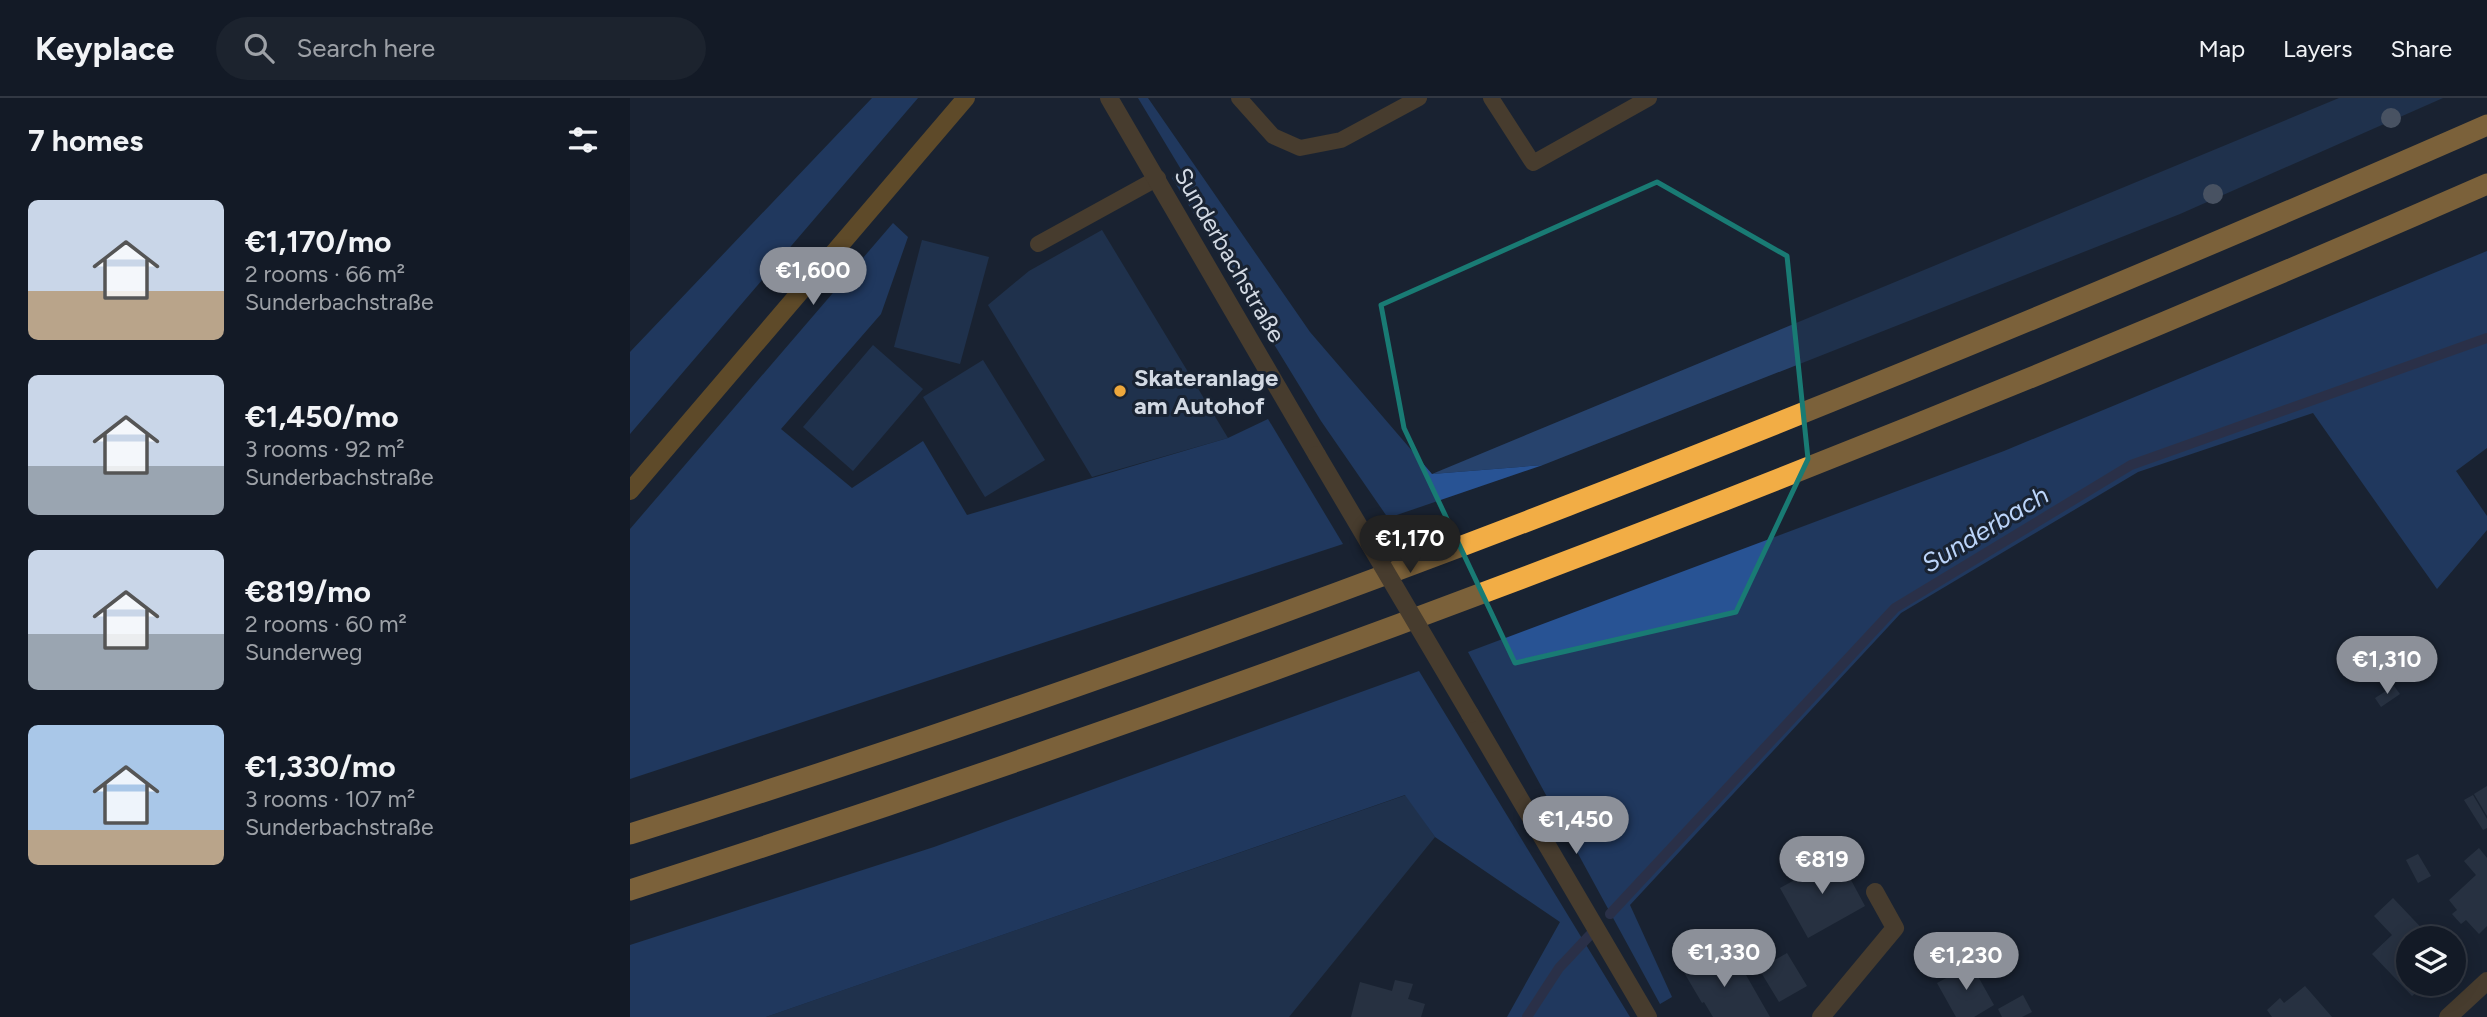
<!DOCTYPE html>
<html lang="en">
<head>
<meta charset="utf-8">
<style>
  :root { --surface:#131a26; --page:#1c232e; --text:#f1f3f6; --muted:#9da1a7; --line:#323843; --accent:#8c9099 }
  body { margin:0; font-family:Figtree,sans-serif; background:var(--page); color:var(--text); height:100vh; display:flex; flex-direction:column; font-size:26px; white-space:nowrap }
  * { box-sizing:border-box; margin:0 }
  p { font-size:23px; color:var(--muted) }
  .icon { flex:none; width:38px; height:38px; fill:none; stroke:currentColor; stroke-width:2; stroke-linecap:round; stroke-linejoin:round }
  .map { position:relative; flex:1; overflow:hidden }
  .sheet { display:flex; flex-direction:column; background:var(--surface); width:630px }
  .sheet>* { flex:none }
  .fabs { position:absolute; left:1766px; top:828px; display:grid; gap:14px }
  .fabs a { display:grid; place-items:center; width:70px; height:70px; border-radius:50%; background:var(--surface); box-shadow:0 4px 18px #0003,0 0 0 2px var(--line); font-size:35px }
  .price { position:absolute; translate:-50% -60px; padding:0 16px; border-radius:24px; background:var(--accent); color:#fff; font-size:23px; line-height:46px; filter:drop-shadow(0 2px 4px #0008) }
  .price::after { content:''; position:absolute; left:50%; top:42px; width:21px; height:16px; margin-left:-10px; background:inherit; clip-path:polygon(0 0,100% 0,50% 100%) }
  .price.selected { background:#222; color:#fff }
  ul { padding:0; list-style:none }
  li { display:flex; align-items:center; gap:21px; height:175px; padding:0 28px }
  li span { display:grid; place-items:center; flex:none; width:196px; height:140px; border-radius:10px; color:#555 }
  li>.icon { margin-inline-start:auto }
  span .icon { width:84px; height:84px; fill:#fffc; stroke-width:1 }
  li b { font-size:30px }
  h2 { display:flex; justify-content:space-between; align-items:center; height:84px; padding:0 28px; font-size:30px }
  header { display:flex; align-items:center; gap:42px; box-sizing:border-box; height:98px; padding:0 35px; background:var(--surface); border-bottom:2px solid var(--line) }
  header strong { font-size:33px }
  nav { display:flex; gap:38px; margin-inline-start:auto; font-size:24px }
  .search { width:490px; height:63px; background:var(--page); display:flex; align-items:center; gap:18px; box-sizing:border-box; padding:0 24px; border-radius:38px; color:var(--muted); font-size:26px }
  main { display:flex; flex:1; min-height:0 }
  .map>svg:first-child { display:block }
  .green { fill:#27436d }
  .forest { fill:#285394 }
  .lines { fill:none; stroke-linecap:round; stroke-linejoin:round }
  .stream { stroke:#3f4264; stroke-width:10 }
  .building { fill:#394454 }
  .service { stroke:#7e5b2a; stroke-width:16 }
  .minor { stroke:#7e5b2a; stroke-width:18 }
  .secondary { stroke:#b17a21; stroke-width:18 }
  .motorway { stroke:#f2ad45; stroke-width:21 }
  .minor-bridge { stroke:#7e5b2a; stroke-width:18 }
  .tree { fill:#828d9e }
  .marked { fill:none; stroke:#197b74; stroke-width:5; stroke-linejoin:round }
  .poi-dot { fill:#eea83c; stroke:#192332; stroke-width:2.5 }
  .labels { text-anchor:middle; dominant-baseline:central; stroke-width:6; stroke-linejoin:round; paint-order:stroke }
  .street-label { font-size:24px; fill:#d2d9e3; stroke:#192332 }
  .poi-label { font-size:24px; font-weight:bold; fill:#d2d9e3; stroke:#192332; text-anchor:start }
  .water-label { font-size:26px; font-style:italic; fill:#bbd4f9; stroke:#192332 }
</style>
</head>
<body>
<header>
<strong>Keyplace</strong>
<div class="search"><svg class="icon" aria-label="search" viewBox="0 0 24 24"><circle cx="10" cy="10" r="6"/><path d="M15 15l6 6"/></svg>Search here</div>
<nav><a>Map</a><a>Layers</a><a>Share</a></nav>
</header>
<main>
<section class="sheet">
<h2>7 homes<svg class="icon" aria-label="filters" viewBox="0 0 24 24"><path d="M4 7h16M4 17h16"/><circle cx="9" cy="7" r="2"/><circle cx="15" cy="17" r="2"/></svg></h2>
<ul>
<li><span style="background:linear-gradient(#c9d6e8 65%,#b9a48a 0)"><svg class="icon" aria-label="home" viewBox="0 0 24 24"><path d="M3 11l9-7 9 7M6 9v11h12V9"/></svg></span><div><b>€1,170/mo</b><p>2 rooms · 66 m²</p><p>Sunderbachstraße</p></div></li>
<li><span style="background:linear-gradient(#c9d6e8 65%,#9aa5b1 0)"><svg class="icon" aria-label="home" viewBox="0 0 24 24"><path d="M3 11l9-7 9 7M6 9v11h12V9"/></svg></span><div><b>€1,450/mo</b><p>3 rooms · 92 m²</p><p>Sunderbachstraße</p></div></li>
<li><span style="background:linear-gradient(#c9d6e8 60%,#9aa5b1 0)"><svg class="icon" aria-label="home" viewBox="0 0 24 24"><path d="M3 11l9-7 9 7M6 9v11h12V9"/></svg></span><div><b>€819/mo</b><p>2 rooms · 60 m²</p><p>Sunderweg</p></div></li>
<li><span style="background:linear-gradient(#a9c7e8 75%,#b9a48a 0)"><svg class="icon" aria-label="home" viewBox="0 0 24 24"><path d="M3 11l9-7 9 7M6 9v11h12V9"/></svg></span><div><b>€1,330/mo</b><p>3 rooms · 107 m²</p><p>Sunderbachstraße</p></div></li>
</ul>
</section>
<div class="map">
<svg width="1857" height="919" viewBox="0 0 1857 919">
  <rect width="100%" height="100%" fill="#192332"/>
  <path class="green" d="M1709,0h104l-263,116 -637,251 -111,9z
    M472,132l126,208 -136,39 -104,-172 41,-34z
    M292,142l67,17 -29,107 -66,-17z
    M243,247l50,44 -70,82 -50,-44z
    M353,262l62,100 -60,37 -62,-100z
    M776,697l29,42 -146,180h-523z"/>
  <path class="forest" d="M242,0h46l-288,336v-82z
    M508,0h10l162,234 122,142 111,-9 -155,53 -67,-97 -149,-243 10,-7z
    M263,125l15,14 -27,77 -100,115 71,59 71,-47 44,74 261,-77 40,-19 75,125 -713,235v-250z
    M1857,153v197l-31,23 31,45v14l-50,59 -124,-176 -175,59 -237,141 -271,292 42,92 -12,7 -192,-352 536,-201z
    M789,573l211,346h-123l53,-95 -125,-85 -30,-42 -639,222h-136v-72l304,-98z"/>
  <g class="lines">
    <path class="stream" d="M980,816l285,-306 236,-143 356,-127
      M897,919l32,-49 31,-33"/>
  </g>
  <path class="building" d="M1764,588l6,8 -19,13 -6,-9z
    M1857,688v30l-13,-22z
    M1843,697l14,24v9l-4,2 -19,-30z
    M1849,750l8,10v68l-8,8 -13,-14 -5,4 -9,-10 5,-4 -8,-10 27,-25 -12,-14z
    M1788,756l13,22 -13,7 -12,-23z
    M1208,758l27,50 -57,32 -28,-50 22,-12 -4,-7 14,-7 4,6z
    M1763,800l38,40h-23v46h18l-14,12 -40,-42 20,-19 -18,-19z
    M1088,852l14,24 10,-6 28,49h-57l-9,-15 -2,1 -20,-34z
    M1157,855l20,33 -28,16 -20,-33z
    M1333,865l8,1 23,41 -20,12h-18l-19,-34 17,-9 1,-7z
    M765,882l18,4 -5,15 17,5 -4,13h-70l9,-35 32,9z
    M1675,888l27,31h-60l-5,-7 13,-12 4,5z
    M1393,897l9,17 -10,5h-20l-4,-8z"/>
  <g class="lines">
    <path class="service" d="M609,0l34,38 27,12 41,-8 78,-42
      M861,0l42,65 116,-65
      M408,146l120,-66"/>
    <path class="minor" d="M479,0l208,357
      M840,616l178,303
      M1191,919l74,-89 -20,-36
      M1818,919l39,-36"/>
    <path class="secondary" d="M0,393l336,-393"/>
    <path class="motorway" d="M0,736c633,-197 1250,-443 1857,-709
      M0,792c631,-202 1250,-440 1857,-706"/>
    <path class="minor-bridge" d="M687,357l153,259"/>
  </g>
  <g class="tree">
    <circle cx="1761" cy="20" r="10"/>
    <circle cx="1583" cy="96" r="10"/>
  </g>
  <path d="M0 0H1857V919H0ZM1027,84l130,74 21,203 -72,153 -221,51 -111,-235 -23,-123z" fill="#192332" fill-opacity=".55" fill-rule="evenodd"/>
  <path class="marked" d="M1027,84l130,74 21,203 -72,153 -221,51 -111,-235 -23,-123z"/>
  <circle class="poi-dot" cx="490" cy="293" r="7"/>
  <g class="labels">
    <g class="street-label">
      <text transform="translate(600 157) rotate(60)">Sunderbachstraße</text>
    </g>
    <g class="poi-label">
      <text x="504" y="279">Skateranlage<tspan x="504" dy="28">am Autohof</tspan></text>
    </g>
    <g class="water-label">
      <text transform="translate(1355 431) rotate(-31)">Sunderbach</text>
    </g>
  </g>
</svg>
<div class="fabs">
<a><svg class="icon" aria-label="layers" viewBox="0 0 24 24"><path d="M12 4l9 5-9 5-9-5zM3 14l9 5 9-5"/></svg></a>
</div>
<b class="price" style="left:183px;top:209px">€1,600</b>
<b class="price selected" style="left:780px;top:477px">€1,170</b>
<b class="price" style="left:1757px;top:598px">€1,310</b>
<b class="price" style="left:946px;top:758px">€1,450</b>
<b class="price" style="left:1192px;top:798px">€819</b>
<b class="price" style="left:1094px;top:891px">€1,330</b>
<b class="price" style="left:1336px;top:894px">€1,230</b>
</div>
</main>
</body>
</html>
